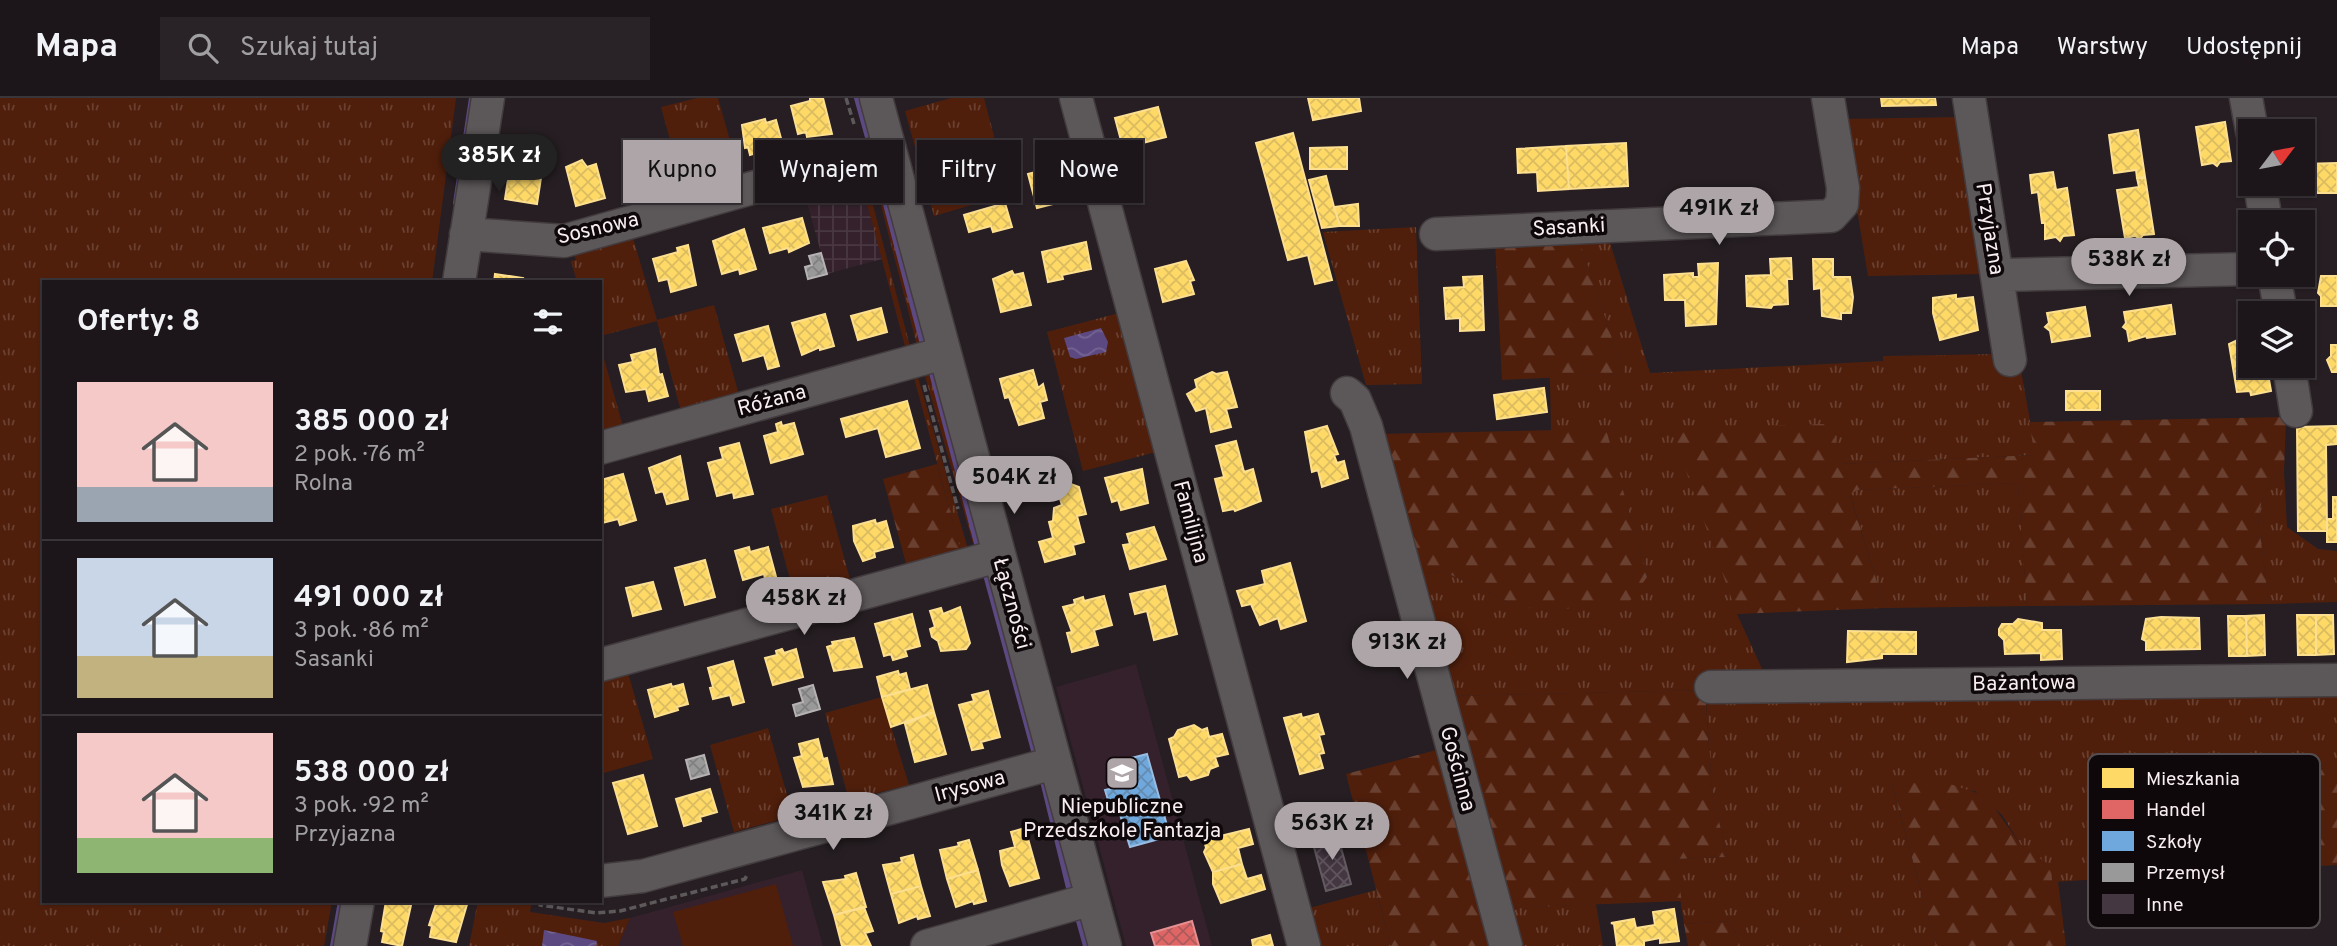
<!DOCTYPE html>
<html lang="pl">
<head>
<meta charset="utf-8">
<style>
  :root { --surface:#1c161a; --page:#292327; --text:#f1f3f6; --muted:#a09fa2; --line:#3a3539; --accent:#aea5a9 }
  body { margin:0; font-family:Overpass,sans-serif; background:var(--page); color:var(--text); height:100vh; display:flex; flex-direction:column; font-size:26px; white-space:nowrap }
  * { box-sizing:border-box; margin:0 }
  p { font-size:23px; color:var(--muted) }
  .icon { flex:none; width:38px; height:38px; fill:none; stroke:currentColor; stroke-width:2; stroke-linecap:round; stroke-linejoin:round }
  .map { position:relative; flex:1; overflow:hidden }
  .details { position:absolute; left:42px; top:182px; width:560px; height:623px; display:flex; flex-direction:column; background:var(--surface); border-radius:0px; box-shadow:0 2px 5px #0004,0 0 0 2px var(--line) }
  .details>* { flex:none }
  .guide { position:absolute; left:623px; top:42px; width:665px; height:63px; display:flex; gap:14px }
  .needle { width:46px; rotate:58deg }
  .controls { position:absolute; left:2238px; top:21px; display:grid; gap:14px }
  .controls a { display:grid; place-items:center; width:77px; height:77px; border-radius:0px; background:var(--surface); box-shadow:0 2px 5px #0004,0 0 0 2px var(--line); font-size:35px }
  .price { position:absolute; translate:-50% -60px; padding:0 16px; border-radius:24px; background:var(--accent); color:#111; font-size:23px; line-height:46px; filter:drop-shadow(0 2px 4px #0008) }
  .price::after { content:''; position:absolute; left:50%; top:42px; width:21px; height:16px; margin-left:-10px; background:inherit; clip-path:polygon(0 0,100% 0,50% 100%) }
  .price.selected { background:#222; color:#fff }
  ul { padding:0; list-style:none }
  li { display:flex; align-items:center; gap:21px; height:175px; padding:0 35px }
  li+li { border-top:2px solid var(--line) }
  li span { display:grid; place-items:center; flex:none; width:196px; height:140px; border-radius:0px; color:#555 }
  li>.icon { margin-inline-start:auto }
  span .icon { width:84px; height:84px; fill:#fffc; stroke-width:1 }
  li b { font-size:30px }
  h2 { display:flex; justify-content:space-between; align-items:center; height:84px; padding:0 35px; font-size:30px }
  .chip { padding:0 24px; border-radius:0px; background:var(--surface); box-shadow:0 2px 5px #0004,0 0 0 2px var(--line); font-size:24px; line-height:63px }
  .chip.selected { background:var(--accent); color:#111 }
  header { display:flex; align-items:center; gap:42px; box-sizing:border-box; height:98px; padding:0 35px; background:var(--surface); border-bottom:2px solid var(--line) }
  header strong { font-size:33px }
  nav { display:flex; gap:38px; margin-inline-start:auto; font-size:24px }
  .search { width:490px; height:63px; background:var(--page); display:flex; align-items:center; gap:18px; box-sizing:border-box; padding:0 24px; border-radius:0px; color:var(--muted); font-size:26px }
  .map>svg:first-child { display:block }
  .built { fill:#34212b }
  .industrial { fill:url(#industrial-grid) }
  .grass { fill:url(#grass-tufts) }
  .forest { fill:url(#forest-firs) }
  .pitch { fill:#501f0c }
  .water { fill:url(#water-waves) }
  .homes { fill:url(#homes-cross-hatch); stroke:#fddf90; stroke-width:2 }
  .shops { fill:url(#shops-cross-hatch); stroke:#e78f90; stroke-width:2 }
  .schools { fill:url(#schools-cross-hatch); stroke:#98bde3; stroke-width:2 }
  .industry { fill:url(#industry-cross-hatch); stroke:#b6b2b4; stroke-width:2 }
  .lines { fill:none; stroke-linecap:round; stroke-linejoin:round }
  .stream { stroke:#5c4981; stroke-width:6 }
  .building { fill:url(#building-cross-hatch); stroke:#625c60; stroke-width:2 }
  .minor-casing { stroke:#433c3f; stroke-width:35 }
  .path { stroke:#5d595a; stroke-width:3.5; stroke-dasharray:7 3.5; stroke-linecap:butt }
  .minor { stroke:#5c5759; stroke-width:32 }
  .labels { text-anchor:middle; dominant-baseline:central; stroke-width:7; stroke-linejoin:round; paint-order:stroke }
  .street-label { font-size:21px; fill:#f8eef2; stroke:#0e080a }
  .poi-label { font-size:21px; fill:#f8eef2; stroke:#0e080a }
  .key { fill:#0e080a; stroke:#544d50; stroke-width:2 }
  .key-label { font-size:19px; fill:#f8eef2 }
</style>
</head>
<body>
<header>
<strong>Mapa</strong>
<div class="search"><svg class="icon" aria-label="search" viewBox="0 0 24 24"><circle cx="10" cy="10" r="6"/><path d="M15 15l6 6"/></svg>Szukaj tutaj</div>
<nav><a>Mapa</a><a>Warstwy</a><a>Udostępnij</a></nav>
</header>
<div class="map">
<svg width="2337" height="848" viewBox="0 0 2337 848">
  <defs>
    <pattern id="industrial-grid" width="8" height="8" patternUnits="userSpaceOnUse" patternTransform="scale(1.75)"><rect width="8" height="8" fill="#34212b"/><path d="M0 4h8M4 0v8" fill="none" stroke="#483740"/></pattern>
    <pattern id="grass-tufts" width="24" height="20" patternUnits="userSpaceOnUse" patternTransform="scale(1.75)"><rect width="24" height="20" fill="#501f0c"/><path d="M3 7l-1-3M5 7V3M7 7l1-3M15 17l-1-3M17 17v-4M19 17l1-3" fill="none" stroke="#6a4030"/></pattern>
    <pattern id="forest-firs" width="22" height="20" patternUnits="userSpaceOnUse" patternTransform="scale(1.75)"><rect width="22" height="20" fill="#501f0c"/><path d="M5 1l3.5 6h-7zM16 11l3.5 6h-7z" fill="#6a4030"/></pattern>
    <pattern id="water-waves" width="16" height="10" patternUnits="userSpaceOnUse" patternTransform="scale(1.75)"><rect width="16" height="10" fill="#5c4981"/><path d="M0 5q4-4 8 0t8 0" fill="none" stroke="#746493"/></pattern>
    <pattern id="homes-cross-hatch" width="8" height="8" patternUnits="userSpaceOnUse" patternTransform="scale(1.75)"><rect width="8" height="8" fill="#ffd966"/><path d="M0 0l8 8M0 8l8-8" fill="none" stroke="#dbbc60"/></pattern>
    <pattern id="shops-cross-hatch" width="8" height="8" patternUnits="userSpaceOnUse" patternTransform="scale(1.75)"><rect width="8" height="8" fill="#e06666"/><path d="M0 0l8 8M0 8l8-8" fill="none" stroke="#ac5b5c"/></pattern>
    <pattern id="schools-cross-hatch" width="8" height="8" patternUnits="userSpaceOnUse" patternTransform="scale(1.75)"><rect width="8" height="8" fill="#6fa8dc"/><path d="M0 0l8 8M0 8l8-8" fill="none" stroke="#648bb0"/></pattern>
    <pattern id="industry-cross-hatch" width="8" height="8" patternUnits="userSpaceOnUse" patternTransform="scale(1.75)"><rect width="8" height="8" fill="#999"/><path d="M0 0l8 8M0 8l8-8" fill="none" stroke="#818081"/></pattern>
    <pattern id="building-cross-hatch" width="8" height="8" patternUnits="userSpaceOnUse" patternTransform="scale(1.75)"><rect width="8" height="8" fill="#443742"/><path d="M0 0l8 8M0 8l8-8" fill="none" stroke="#60545e"/></pattern>
  </defs>
  <rect width="100%" height="100%" fill="#261e22"/>
  <path class="built" d="M1136,566l76,282h-86l-70,-259z
    M802,772l21,76h-205l12,-28z"/>
  <path class="industrial" d="M860,78l22,83 -55,15 -23,-82z"/>
  <path class="grass" d="M0,0h456l-24,184h-388v619h288l-8,45h-324z
    M697,0h21l23,82 -56,15 -24,-88z
    M951,0h33l25,96 -75,22 -29,-105z
    M1963,19l25,157 -120,2 -26,-157z
    M877,63l55,186 -13,6 -49,-190z
    M863,67l6,25 43,164 -6,-4 -49,-184z
    M1416,129l6,157 -56,1 -43,-153z
    M1608,138l42,137 233,-12v-5l117,-2 19,5 17,96 -196,9 -6,-29 -97,179 30,66 -62,10 -256,6 -34,-122 28,-3 67,32 39,7 28,-3 70,-30 -41,-147 -55,1 -1,-54 74,-3 -46,-137z
    M633,140l24,82 57,-15 25,90 -58,17 -24,-91 -57,15v-54h-23l-6,-21 5,-1 -2,-5z
    M1119,215l37,139 -73,19 -36,-139z
    M600,246l23,83 -23,7z
    M935,270l51,180 -10,6 -53,-185z
    M913,276h4l53,182 -9,-4z
    M2284,374l3,55 31,22 19,2v51l-68,2 -11,-86 6,-26z
    M2018,385l9,123 -142,2 -35,-114 7,-4z
    M827,397l24,88 -56,15 -24,-89z
    M628,575l25,86 -53,15v-94z
    M2337,591v80l-23,2 5,95 -267,16 -31,-37 -19,-30 -27,-24 -83,-6 44,161h-196l-8,-25 -48,3 -10,-65 53,-2 -15,-67 -6,-90z
    M882,599l27,88 -60,15 -24,-87z
    M768,630l25,88 -59,16 -24,-87z
    M1376,792l15,56h-79l-10,-36z
    M478,803h54l-2,11 74,11 26,-5 -12,28h-149z
    M1596,806l7,42h-88l-10,-38z"/>
  <path class="forest" d="M1578,139l46,137 -122,6 -7,-139z
    M2286,319l-2,55 -20,20 -6,26 11,86 -242,2 -9,-123 -161,7 -7,5 35,113 -148,6 -66,-185 154,-5 9,11 7,29 194,-9 -6,-33z
    M1606,331l41,148 -19,27 -79,6 -20,-2 -19,-5 -67,-32 -28,3 -38,-140z
    M937,366l24,88 -54,15 -24,-88z
    M1705,592l7,100 15,67 -53,2 8,42 -177,7 -56,-212z
    M1444,650l53,198h-106l-45,-172z
    M2337,671v96l-18,1 -5,-96z
    M1944,684l42,14 35,49 30,21 1,15h6l8,65h-130l-44,-162z
    M1732,823l8,25h-52l-4,-22z"/>
  <path class="pitch" d="M776,786l17,62h-110l-10,-34z"/>
  <path class="water" d="M1101,230l7,14 -2,10 -30,7 -6,-2 -6,-19z
    M544,832l53,11 -1,5h-54z"/>
  <path class="homes" d="M810,0h13l9,36 -25,3 -1,-5 -8,2 -7,-28 19,-5z
    M1308,0h51l2,13 -48,9z
    M1881,0h54l1,7 -54,1z
    M1158,9l8,30 -43,11 -8,-30z
    M765,21l1,4 10,-3 6,22 -10,3 1,3 -23,7 -2,-8 -3,1 -3,-23z
    M2225,24l6,39 -11,1 -3,4 -4,-3 -11,2 -6,-38z
    M2138,32l7,47 -8,1 -1,-8 -22,3 -5,-38z
    M1293,35l39,147 -17,4 -7,-29 -20,5 -32,-117z
    M1626,45l2,43 -59,3 -3,-43z
    M1566,48l3,43 -31,2 -1,-19 -19,1 -1,-24z
    M641,49l10,3 10,-2 7,25 -35,13 -9,-31z
    M1347,49v22h-37v-21z
    M582,62l5,7 9,-3 9,34 -29,8 -10,-39z
    M2337,65v30h-34v-29z
    M510,68l32,5 -5,33 -32,-5z
    M1055,69l10,34 -28,7 -9,-34z
    M2053,74l3,18 11,-2 7,47 -11,1 -3,5 -4,-4 -11,2v-16h-3l-4,-31 -6,1 -2,-18z
    M1326,78l8,31 6,19 -18,2 -13,-48z
    M2145,79l9,57 -11,1 -3,4 -5,-3 -10,2 -8,-48 22,-3 -2,-9z
    M1005,105l7,24 -19,5 -2,-6 -22,6 -5,-17z
    M1358,106l1,22h-19l-6,-19z
    M802,120l7,25 -20,9 -1,-4 -18,5 -7,-25z
    M744,131l12,40 -16,5 -1,-5 -17,5 -9,-33z
    M1086,144l5,27 -29,6 1,4 -15,3 -6,-30z
    M688,147l8,40 -25,7 -3,-13 -9,2 -6,-22 25,-7 -1,-4z
    M1791,160l1,21h-5l1,25 -15,1 -2,3 -24,-2 -1,-30 25,-1 -1,-16z
    M1813,161h20v18h17l3,20 -2,16h-10v6l-19,-3 -1,-28 -7,1z
    M1186,163l8,19 -4,1 4,13 -31,8 -8,-33z
    M1718,165l-2,61 -30,2 -1,-26h-20l-1,-25 29,-2v4h6l-1,-13z
    M1012,173l2,4 9,-2 8,32 -30,7 -8,-33z
    M495,176l28,4 -1,4h-28z
    M1482,178l2,54 -24,1v-13l-14,1 -2,-31 20,-1 -1,-10z
    M2321,178h16v30h-16v-10l-3,-3z
    M1956,197v4l17,-2 5,33 -38,10 -7,-27v-15z
    M2171,207l4,29 -28,4 -1,-2 -17,5 -2,-11 -4,-3 3,-4 -2,-11z
    M2085,209l5,29 -38,6 -2,-11 -5,-4 4,-4 -2,-10z
    M881,210l6,24 -29,8 -7,-24z
    M825,216l9,32 -14,4v-3l-18,8 -10,-32z
    M768,228l11,40 -11,3 -4,-14 -21,6 -8,-26z
    M2244,239l6,4v25h12l2,8h4l3,17 -20,4 -1,-4 -13,1 -8,-48z
    M2331,247h6v27h-5l-5,-12 4,-4z
    M655,251l4,26 3,-1 6,22 -19,5 -3,-12 -20,3 -7,-27 14,-3 -2,-7z
    M1033,272l5,18 5,-4 4,16 -7,2 4,16 -25,7 -10,-28 -4,1 -5,-19z
    M1212,274l4,2 11,-2 10,35 -11,2 5,18 -20,5 -5,-24 -10,3 -9,-17 10,-6 -2,-8z
    M1544,290l3,24 -50,7 -3,-24z
    M2066,293h34v19h-34z
    M907,303l13,47 -34,9 -8,-29 -32,9 -5,-18z
    M781,324l1,4 12,-3 9,31 -32,9 -7,-27 14,-4 -2,-8z
    M1327,328l11,28 -4,1 3,8 7,-2 4,17 -26,9 -4,-17 -6,2 -7,-40z
    M2337,328v18l-11,1 1,86h-29l-1,-104z
    M1236,343l8,31 9,-3 8,32 -26,10 -1,-2 -11,2 -8,-32 9,-2 -8,-31z
    M739,345l14,51 -19,4 -1,-6 -16,4 -9,-33 15,-4 -3,-11z
    M680,358l8,43 -21,5 -4,-13 -7,2 -7,-25z
    M1142,371l6,34 -27,7 -3,-10 -6,2 -7,-24z
    M623,376l13,46 -16,5 -2,-6 -16,4 -2,-30 4,-1 -3,-12z
    M1068,385l11,4 7,27 -9,2 7,26 -11,3 2,9 -30,8 -6,-20 14,-4 -4,-16 4,-1 1,-13 8,-3 -4,-12z
    M2333,399h4v45h-10v-23h6z
    M875,422l1,4 10,-3 7,26 -19,5 1,5 -12,4 -9,-20 -1,-15z
    M1154,429l12,32 -36,10 -7,-24 7,-1 -3,-10z
    M749,449l1,5 18,-5 10,37 -11,3 -3,-13 -21,6 -8,-29z
    M705,462l10,37 -30,8 -10,-37z
    M1290,465l16,58 -25,8 -3,-11 -18,7 -9,-21 -9,2 -5,-15 28,-7 -3,-13z
    M653,484l8,27 -28,7 -7,-28z
    M1165,488l12,48 -23,6 -7,-29 -12,3 -5,-20z
    M1104,498l8,29 -18,5 4,15 -26,7 -5,-19 5,-1 -9,-25 12,-3 -1,-4 9,-3 1,4z
    M960,509l10,36 -4,6 -25,2 -3,-10 -6,-4 -2,-8 5,-2 -5,-16 11,-3 2,6z
    M912,516l8,32 -15,4 2,6 -14,4 -2,-6 -7,2 -9,-32z
    M2264,517l1,40 -18,1 -1,-40z
    M2297,517h19v40h-18z
    M2316,517h17l1,39 -18,1z
    M2228,518h18l1,40h-18z
    M2161,519l38,1 1,31 -54,1v-9l-4,-2 4,-20z
    M2018,521l24,4v7h19l1,29 -21,1v-7l-36,1 -1,-14 -5,-5v-6l3,-5h11z
    M1848,533l68,1v22h-34v4l-35,4z
    M854,540l8,29 -28,4 -7,-24 6,-2 -1,-3z
    M782,551l2,4 12,-4 7,28 -30,8 -8,-27 12,-3 -1,-4z
    M733,563l11,41 -11,3 -3,-10 -17,4 -3,-11 3,-1 -5,-19z
    M898,573l1,4 7,-2 4,16 -28,8 -5,-20z
    M671,586l1,3 11,-3 5,20 -11,3 1,3 -23,7 -7,-27z
    M927,587l7,27 -43,15 -9,-30z
    M988,593l12,46 -19,5 2,6 -11,2 -13,-45 15,-4 -2,-6z
    M934,614l12,42 -31,8 -10,-38z
    M1301,616l1,4 16,-4 6,20 -5,1 5,18 -5,1 4,14 -23,6 -16,-56z
    M1194,627l8,5 5,-2 2,9 13,-3 6,20 -13,3 3,9 -8,3 -2,6 -17,5 -4,-5 -8,2 -10,-38 5,-2 4,-7z
    M818,641l5,20 4,-1 6,26 -30,3 -9,-29 8,-2 -3,-12z
    M643,677l14,51 -29,8 -15,-51z
    M710,691l7,23 -17,5 1,4 -17,5 -8,-27z
    M1025,730l14,50 -29,8 -8,-21 -2,-14 15,-4 -4,-15z
    M1249,731l4,15 -15,4 4,16 -29,8 -9,-20 2,-4 -2,-8z
    M969,742l9,30 -31,9 -7,-29 19,-4 -1,-3z
    M913,757l8,31 -30,8 -8,-29 19,-3 -1,-4z
    M1242,766l5,15 14,-4 4,14 -44,14 -8,-19v-12z
    M978,772l8,31 -12,3 -1,-3 -17,6 -9,-28z
    M856,775l10,34 -32,8 -11,-33 23,-3 -1,-3z
    M921,788l9,30 -12,3 -1,-3 -18,7 -8,-29z
    M386,803l25,4 -9,41 -20,-4 2,-10 -3,-1z
    M437,803h31l-12,41 -26,-5 2,-11 -3,-1z
    M864,809l9,24 -8,2 6,13h-29l-8,-31z
    M1674,811l5,32 -19,2v-5l-16,3v5h-27l-3,-22 -3,-1 23,-4 2,9 19,-3 -2,-13z
    M1270,837l3,11h-20l-1,-6z"/>
  <path class="shops" d="M1192,823l7,25h-44l-4,-13z"/>
  <path class="schools" d="M1147,656l23,82 -40,11 -12,-39 -7,2 -6,-20 9,-2 -6,-24z"/>
  <path class="industry" d="M821,155l6,21 -19,5 -3,-12 7,-2 -3,-9z
    M813,587l7,24 -24,7 -3,-11 10,-3 -4,-13z
    M704,657l5,19 -18,5 -5,-19z"/>
  <g class="lines">
    <path class="stream" d="M857,0l12,43
      M876,68l48,182
      M456,105l16,-105
      M931,271l48,182
      M985,473l51,187
      M1043,683l27,111
      M1079,823l7,25
      M333,848l8,-45"/>
  </g>
  <path class="building" d="M1337,735l14,51 -25,7 -14,-51z"/>
  <g class="lines">
    <defs>
      <path id="minor" d="M876,0l229,848
        M1076,0l228,848
        M1969,0l41,262
        M2246,0l6,33
        M2260,86l6,38
        M466,136l98,7 326,-92
        M1436,136l395,-18 11,-12 1,-16 -15,-90
        M2006,177l244,-6
        M2274,177l7,38
        M459,184l29,-184
        M2289,268l7,45
        M1347,295l8,7 11,26 140,520
        M600,350l344,-95
        M600,567l398,-109
        M1711,589l626,-7
        M600,783l43,-5 411,-113
        M350,848l8,-45
        M927,848l165,-47"/>
    </defs>
    <use href="#minor" class="minor-casing"/>
    <path class="path" d="M846,0l8,26
      M924,287l34,124
      M541,803l-1,4 56,8 24,-2 125,-32 3,-6"/>
    <use href="#minor" class="minor"/>
  </g>
  <defs>
    <symbol id="school-square" viewBox="-11 -11 22 22"><rect x="-9" y="-9" width="18" height="18" rx="4" fill="#aea5a9" stroke="#0e080a"/><path d="M0-5L7-2L0 1L-7-2ZM-4 1L0 2.5L4 1V4Q0 6-4 4Z" fill="#fff"/></symbol>
  </defs>
  <g fill-rule="evenodd">
    <use href="#school-square" x="1103" y="656" width="38" height="38"/>
  </g>
  <g class="labels">
    <g class="street-label">
      <text transform="translate(1569 130) rotate(-3)">Sasanki</text>
      <text transform="translate(598 131) rotate(-13)">Sosnowa</text>
      <text transform="translate(1989 131) rotate(81)">Przyjazna</text>
      <text transform="translate(772 303) rotate(-15)">Różana</text>
      <text transform="translate(1190 424) rotate(75)">Familijna</text>
      <text transform="translate(1011 506) rotate(75)">Łączności</text>
      <text transform="translate(2024 586) rotate(-1)">Bażantowa</text>
      <text transform="translate(1457 671) rotate(75)">Gościnna</text>
      <text transform="translate(970 689) rotate(-15)">Irysowa</text>
    </g>
    <g class="poi-label">
      <text x="1122" y="709">Niepubliczne<tspan x="1122" dy="24">Przedszkole Fantazja</tspan></text>
    </g>
  </g>
  <rect x="2088" y="656" width="232" height="174" rx="10" class="key"/>
  <rect x="2102" y="670" width="32" height="20" fill="#ffd966"/>
  <rect x="2102" y="702" width="32" height="19" fill="#e06666"/>
  <rect x="2102" y="733" width="32" height="20" fill="#6fa8dc"/>
  <rect x="2102" y="765" width="32" height="19" fill="#999"/>
  <rect x="2102" y="796" width="32" height="20" fill="#443742"/>
  <g class="key-label">
    <text x="2146" y="687">Mieszkania</text>
    <text x="2146" y="718">Handel</text>
    <text x="2146" y="750">Szkoły</text>
    <text x="2146" y="781">Przemysł</text>
    <text x="2146" y="813">Inne</text>
  </g>
</svg>
<div class="controls">
<a><svg class="needle" viewBox="-14 -14 28 28"><path d="M0-13l5 13h-10z" fill="#e53935"/><path d="M0 13l5-13h-10z" fill="#a09fa2"/></svg></a>
<a><svg class="icon" aria-label="locate" viewBox="0 0 24 24"><circle cx="12" cy="12" r="6"/><path d="M12 2v4M12 18v4M2 12h4M18 12h4"/></svg></a>
<a><svg class="icon" aria-label="layers" viewBox="0 0 24 24"><path d="M12 4l9 5-9 5-9-5zM3 14l9 5 9-5"/></svg></a>
</div>
<b class="price selected" style="left:499px;top:96px">385K zł</b>
<b class="price" style="left:1719px;top:149px">491K zł</b>
<b class="price" style="left:2129px;top:200px">538K zł</b>
<b class="price" style="left:1014px;top:418px">504K zł</b>
<b class="price" style="left:804px;top:539px">458K zł</b>
<b class="price" style="left:1407px;top:583px">913K zł</b>
<b class="price" style="left:833px;top:754px">341K zł</b>
<b class="price" style="left:1332px;top:764px">563K zł</b>
<div class="guide">
<a class="chip selected">Kupno</a>
<a class="chip">Wynajem</a>
<a class="chip">Filtry</a>
<a class="chip">Nowe</a>
</div>
<section class="details">
<h2>Oferty: 8<svg class="icon" aria-label="filters" viewBox="0 0 24 24"><path d="M4 7h16M4 17h16"/><circle cx="9" cy="7" r="2"/><circle cx="15" cy="17" r="2"/></svg></h2>
<ul>
<li><span style="background:linear-gradient(#f6c9c9 75%,#9aa5b1 0)"><svg class="icon" aria-label="home" viewBox="0 0 24 24"><path d="M3 11l9-7 9 7M6 9v11h12V9"/></svg></span><div><b>385 000 zł</b><p>2 pok. · 76 m²</p><p>Rolna</p></div></li>
<li><span style="background:linear-gradient(#c9d6e8 70%,#c2b280 0)"><svg class="icon" aria-label="home" viewBox="0 0 24 24"><path d="M3 11l9-7 9 7M6 9v11h12V9"/></svg></span><div><b>491 000 zł</b><p>3 pok. · 86 m²</p><p>Sasanki</p></div></li>
<li><span style="background:linear-gradient(#f6c9c9 75%,#8fb573 0)"><svg class="icon" aria-label="home" viewBox="0 0 24 24"><path d="M3 11l9-7 9 7M6 9v11h12V9"/></svg></span><div><b>538 000 zł</b><p>3 pok. · 92 m²</p><p>Przyjazna</p></div></li>
</ul>
</section>
</div>
</body>
</html>
